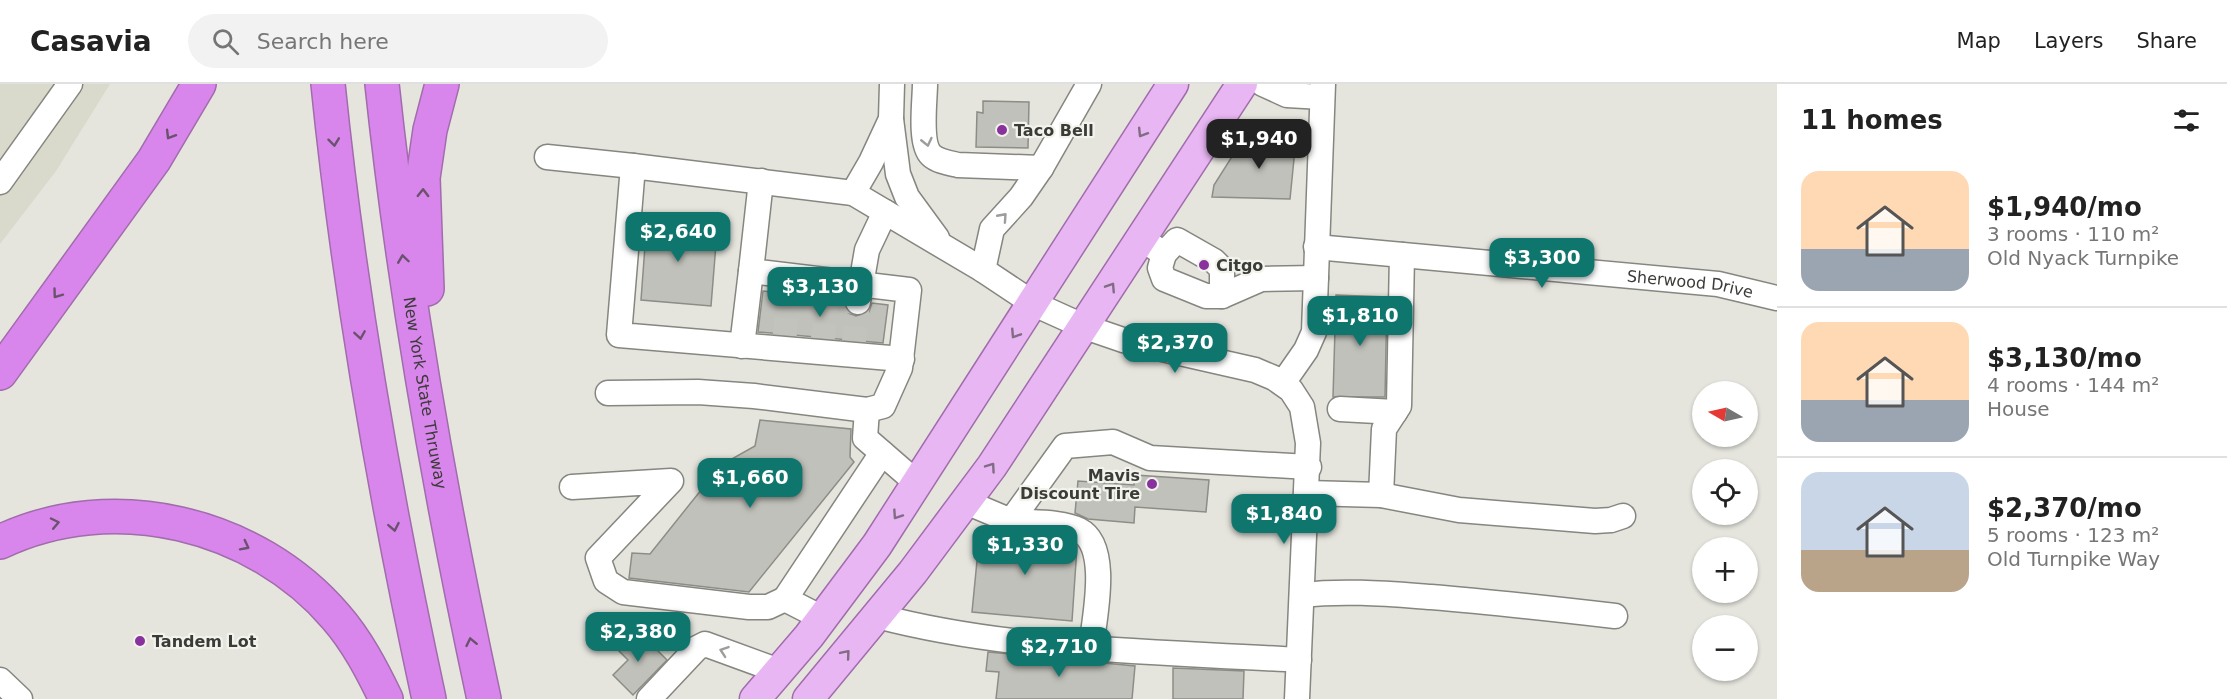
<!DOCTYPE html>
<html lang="en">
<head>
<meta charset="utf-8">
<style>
  :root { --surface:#fff; --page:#f2f2f2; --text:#222; --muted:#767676; --line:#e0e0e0; --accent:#0f766e }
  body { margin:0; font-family:"DejaVu Sans",sans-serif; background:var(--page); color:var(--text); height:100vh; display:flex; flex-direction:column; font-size:22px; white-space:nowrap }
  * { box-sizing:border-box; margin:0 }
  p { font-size:20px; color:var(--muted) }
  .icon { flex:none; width:33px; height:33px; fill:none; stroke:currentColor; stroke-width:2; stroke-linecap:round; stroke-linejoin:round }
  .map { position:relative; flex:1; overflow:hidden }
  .panel { display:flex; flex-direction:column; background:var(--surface); width:450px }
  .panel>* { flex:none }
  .needle { width:39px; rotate:279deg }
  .fabs { position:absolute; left:1692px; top:297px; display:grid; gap:12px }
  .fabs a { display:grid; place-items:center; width:66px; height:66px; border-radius:50%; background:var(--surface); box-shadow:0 2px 4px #0004; font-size:30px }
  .price { position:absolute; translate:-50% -51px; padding:0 14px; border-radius:12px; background:var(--accent); color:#fff; font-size:20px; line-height:39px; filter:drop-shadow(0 2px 3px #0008) }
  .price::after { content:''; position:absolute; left:50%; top:36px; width:18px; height:14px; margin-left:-9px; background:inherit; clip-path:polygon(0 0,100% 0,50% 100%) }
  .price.active { background:#222; color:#fff }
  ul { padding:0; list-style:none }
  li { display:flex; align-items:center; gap:18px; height:150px; padding:0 24px }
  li+li { border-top:2px solid var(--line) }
  li span { display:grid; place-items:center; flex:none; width:168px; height:120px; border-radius:18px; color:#555 }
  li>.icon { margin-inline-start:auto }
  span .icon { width:72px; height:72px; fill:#fffc; stroke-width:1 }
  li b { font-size:26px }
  h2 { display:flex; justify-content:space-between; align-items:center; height:72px; padding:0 24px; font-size:26px }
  header { display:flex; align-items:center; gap:36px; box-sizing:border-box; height:84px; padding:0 30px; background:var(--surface); border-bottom:2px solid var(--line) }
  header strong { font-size:28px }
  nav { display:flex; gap:33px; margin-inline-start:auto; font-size:21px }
  .search { width:420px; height:54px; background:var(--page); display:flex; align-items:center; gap:15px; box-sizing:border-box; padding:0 21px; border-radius:33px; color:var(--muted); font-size:22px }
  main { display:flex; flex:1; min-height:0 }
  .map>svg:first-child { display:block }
  .built { fill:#dadacc }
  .building { fill:#c0c1ba; stroke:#8d8d87; stroke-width:1.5 }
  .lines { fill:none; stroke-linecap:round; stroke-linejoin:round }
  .minor-tunnel { stroke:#c3c3bd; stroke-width:24; stroke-dasharray:24 12; stroke-linecap:butt }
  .minor-casing { stroke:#868680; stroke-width:27 }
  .major-casing { stroke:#a16cac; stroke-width:33 }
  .highway-casing { stroke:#a16cac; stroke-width:36 }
  .minor { stroke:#fff; stroke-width:24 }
  .major { stroke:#e8b6f3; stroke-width:30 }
  .highway { stroke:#d886eb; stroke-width:33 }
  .oneway { stroke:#806c83 }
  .oneway2 { stroke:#6a526e }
  .oneway3 { stroke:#9d9d9c }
  .poi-dot { fill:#89319d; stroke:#f2f3ec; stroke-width:2 }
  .labels { text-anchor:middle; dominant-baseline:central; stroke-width:4.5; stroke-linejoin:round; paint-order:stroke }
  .poi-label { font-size:16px; font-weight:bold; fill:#3b3b38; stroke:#f2f3ec; text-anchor:start }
  .street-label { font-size:16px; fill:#3b3b38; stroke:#f2f3ec }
</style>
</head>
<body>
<header>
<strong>Casavia</strong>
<div class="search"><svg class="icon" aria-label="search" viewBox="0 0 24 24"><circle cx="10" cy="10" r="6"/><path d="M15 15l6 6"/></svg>Search here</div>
<nav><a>Map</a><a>Layers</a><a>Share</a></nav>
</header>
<main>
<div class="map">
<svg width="1777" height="615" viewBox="0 0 1777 615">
  <rect width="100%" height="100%" fill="#e5e5de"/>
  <path class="built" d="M0,0h110l-54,87 -56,73z"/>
  <path class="building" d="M983,17l46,1 -1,46 -52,-1 1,-35 6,1z
    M1245,52l51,3 -6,60 -78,-2 2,-12z
    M647,135l62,5 -2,20h9l-5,62 -70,-6z
    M763,207l81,9 4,13 8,3 13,-4 3,-9 16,2 -5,38 -125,-11z
    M1336,211l51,2 -2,100h-52z
    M760,336l91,9 -1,28 4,5 -105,130 -120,-14 3,-25 18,1 71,-89 34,-19z
    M1135,391l74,5 -3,32 -71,-5 -1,16 -46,-4 -13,-6 3,-32 56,4z
    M980,446l81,9 16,8 -5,74 -100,-9z
    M638,547l29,29 -34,35 -20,-20 15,-15 -10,-10z
    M988,568l147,14 -3,33h-136l3,-27 -13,-1z
    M1173,584l71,3 -1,28h-70z"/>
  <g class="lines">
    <path class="minor-tunnel" d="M784,258l5,-48
      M822,263l5,-49
      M853,266l5,-48"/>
    <defs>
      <g id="minor">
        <path d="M925,0c0,16 -6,59 6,71 6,6 18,8 27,10l83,3"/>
        <path d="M1263,0l24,11 35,2"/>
        <path d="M891,35l7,55 9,23 30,41"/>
        <path d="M547,73l86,9"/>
        <path d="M0,98l70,-98"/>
        <path d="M853,109l18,-31 20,-43 1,-35"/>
        <path d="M1142,155l22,15 -4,14 4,11 42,17h16l39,-17 55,-1"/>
        <path id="s1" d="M1316,163l402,37 59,14"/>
        <path d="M1164,170l13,-14 37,21 8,8v27"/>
        <path d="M983,186l9,-41 29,-32 20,-29 48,-84"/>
        <path d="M858,218l9,-52 18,-38"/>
        <path d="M742,262l9,-75"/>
        <path d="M902,275l-283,-24 14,-169 220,27 130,77 51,34 51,23 38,13 132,30 19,8 17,12 11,17 6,36 -11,256"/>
        <path d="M1283,299l23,-33 8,-18 9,-248"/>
        <path d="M608,309l90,-1 56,4 113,14 16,-4 17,-38 9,-78 -158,-19 10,-90"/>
        <path d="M1340,325l55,3"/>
        <path d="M867,326l-2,28 53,46"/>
        <path d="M572,403l99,-6 -73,77 8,23 17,11 126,15h19l17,-8"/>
        <path d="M1307,409l74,2 78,15 136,11 16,-1 12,-4"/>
        <path d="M1381,411l3,-66 15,-23 3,-151"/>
        <path d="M966,418l45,19 54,-75 48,-4 37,16 159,9"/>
        <path d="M1011,437c20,2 50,0 68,9 32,16 15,89 12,118"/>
        <path d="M1302,511c43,-5 87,-1 129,2 62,5 123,12 184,19"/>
        <path d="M877,532c137,36 281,35 422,44"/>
        <path d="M822,534l-37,-19 97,-146"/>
        <path d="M0,596l20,19"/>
        <path d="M649,615l48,-51 8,-4 74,27"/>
      </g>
      <path id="major" d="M755,615l54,-63 68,-91 296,-461
        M808,615l105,-127 79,-106 250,-382"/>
      <g id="highway">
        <path d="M328,0c21,207 57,412 101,615"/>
        <path id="s2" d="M382,0c22,207 58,411 102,615"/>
        <path d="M427,205l-4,-111 7,-48 12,-46"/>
        <path d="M0,289l154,-213 45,-76"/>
        <path d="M0,458c113,-54 256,-19 336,75 21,24 36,53 50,82"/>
      </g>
    </defs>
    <use href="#minor" class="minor-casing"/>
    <use href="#major" class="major-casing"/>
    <use href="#highway" class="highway-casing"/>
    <use href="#minor" class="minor"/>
    <use href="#major" class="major"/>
    <use href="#highway" class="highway"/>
  </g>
  <defs><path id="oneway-chevron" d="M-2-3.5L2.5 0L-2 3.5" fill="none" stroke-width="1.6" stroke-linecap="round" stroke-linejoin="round" transform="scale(1.5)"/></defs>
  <g class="oneway">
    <use href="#oneway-chevron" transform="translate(1142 49) rotate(122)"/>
    <use href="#oneway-chevron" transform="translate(1111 203) rotate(-57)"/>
    <use href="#oneway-chevron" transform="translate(1015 250) rotate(123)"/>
    <use href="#oneway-chevron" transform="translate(991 383) rotate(-55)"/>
    <use href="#oneway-chevron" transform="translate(897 431) rotate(124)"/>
    <use href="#oneway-chevron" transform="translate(846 570) rotate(-50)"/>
  </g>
  <g class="oneway2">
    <use href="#oneway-chevron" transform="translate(170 51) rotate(121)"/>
    <use href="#oneway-chevron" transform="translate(334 58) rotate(83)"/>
    <use href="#oneway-chevron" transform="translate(423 109) rotate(-89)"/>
    <use href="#oneway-chevron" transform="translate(403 175) rotate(-98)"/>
    <use href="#oneway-chevron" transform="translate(57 210) rotate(126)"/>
    <use href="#oneway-chevron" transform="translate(360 251) rotate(81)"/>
    <use href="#oneway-chevron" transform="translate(55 439) rotate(-12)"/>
    <use href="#oneway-chevron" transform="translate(394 443) rotate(79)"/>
    <use href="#oneway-chevron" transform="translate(245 462) rotate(27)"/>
    <use href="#oneway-chevron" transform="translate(471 558) rotate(-102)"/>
  </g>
  <g class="oneway3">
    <use href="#oneway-chevron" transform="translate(927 58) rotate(77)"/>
    <use href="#oneway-chevron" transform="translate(1003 133) rotate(-48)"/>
    <use href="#oneway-chevron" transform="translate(724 567) rotate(-161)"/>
  </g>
  <g class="poi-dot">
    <circle cx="1002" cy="46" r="6"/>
    <circle cx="1204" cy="181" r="6"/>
    <circle cx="1152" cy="400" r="6"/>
    <circle cx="140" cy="557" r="6"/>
  </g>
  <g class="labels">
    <g class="poi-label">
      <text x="1014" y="46">Taco Bell</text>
      <text x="1216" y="181">Citgo</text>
      <text x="1140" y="391" text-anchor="end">Mavis<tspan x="1140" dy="18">Discount Tire</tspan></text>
      <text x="152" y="557">Tandem Lot</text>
    </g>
    <g class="street-label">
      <text stroke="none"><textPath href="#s1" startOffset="376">Sherwood Drive</textPath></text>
      <text stroke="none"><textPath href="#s2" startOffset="312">New York State Thruway</textPath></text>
    </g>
  </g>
</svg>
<div class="fabs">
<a><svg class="needle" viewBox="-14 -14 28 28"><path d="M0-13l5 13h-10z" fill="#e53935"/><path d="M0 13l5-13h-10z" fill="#767676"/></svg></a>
<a><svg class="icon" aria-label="locate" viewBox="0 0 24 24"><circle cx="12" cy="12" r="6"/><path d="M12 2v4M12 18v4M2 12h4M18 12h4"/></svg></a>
<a>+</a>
<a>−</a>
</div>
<b class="price active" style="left:1259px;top:86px">$1,940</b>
<b class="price" style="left:678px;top:179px">$2,640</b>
<b class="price" style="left:1542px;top:205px">$3,300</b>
<b class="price" style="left:820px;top:234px">$3,130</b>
<b class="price" style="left:1360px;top:263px">$1,810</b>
<b class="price" style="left:1175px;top:290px">$2,370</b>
<b class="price" style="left:750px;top:425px">$1,660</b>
<b class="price" style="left:1284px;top:461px">$1,840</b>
<b class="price" style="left:1025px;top:492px">$1,330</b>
<b class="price" style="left:638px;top:579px">$2,380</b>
<b class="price" style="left:1059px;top:594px">$2,710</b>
</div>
<section class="panel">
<h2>11 homes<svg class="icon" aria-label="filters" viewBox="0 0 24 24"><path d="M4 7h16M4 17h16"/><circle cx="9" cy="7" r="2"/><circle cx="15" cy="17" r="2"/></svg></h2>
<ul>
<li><span style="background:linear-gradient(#ffd9b3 65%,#9aa5b1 0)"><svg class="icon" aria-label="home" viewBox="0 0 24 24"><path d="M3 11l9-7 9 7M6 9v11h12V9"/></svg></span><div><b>$1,940/mo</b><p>3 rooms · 110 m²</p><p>Old Nyack Turnpike</p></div></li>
<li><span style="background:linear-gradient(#ffd9b3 65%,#9aa5b1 0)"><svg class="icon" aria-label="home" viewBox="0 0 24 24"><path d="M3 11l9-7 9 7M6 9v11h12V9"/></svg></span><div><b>$3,130/mo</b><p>4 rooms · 144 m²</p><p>House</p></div></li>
<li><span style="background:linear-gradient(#c9d6e8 65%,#b9a48a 0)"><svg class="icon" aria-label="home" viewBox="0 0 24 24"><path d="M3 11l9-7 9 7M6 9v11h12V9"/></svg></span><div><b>$2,370/mo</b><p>5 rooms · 123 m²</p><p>Old Turnpike Way</p></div></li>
</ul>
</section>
</main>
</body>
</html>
